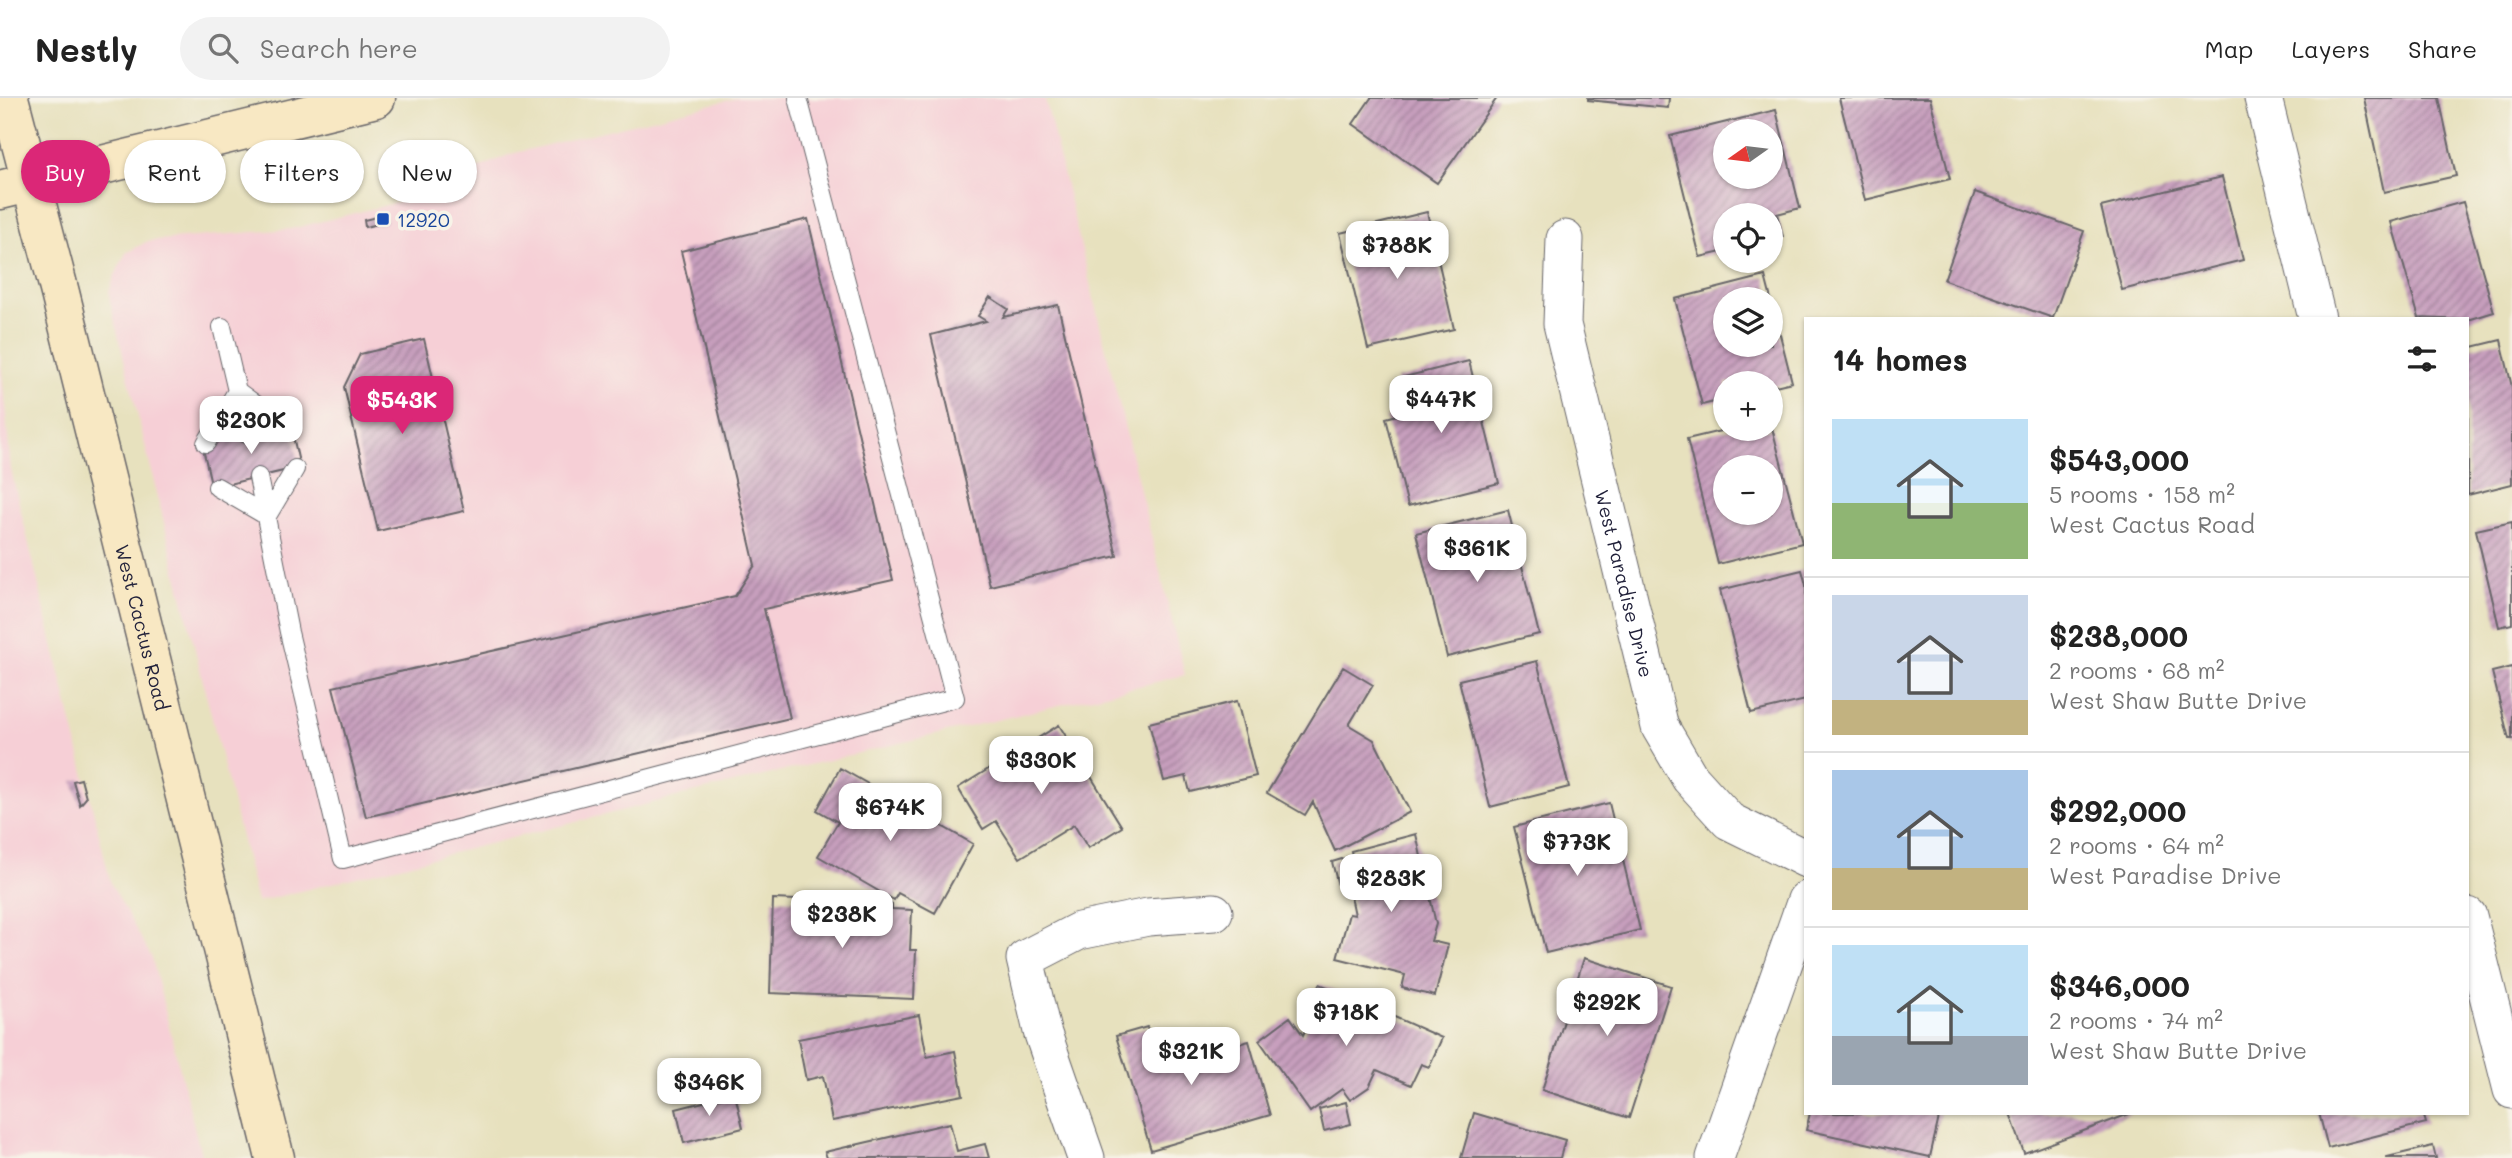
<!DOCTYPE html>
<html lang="en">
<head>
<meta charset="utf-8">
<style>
  :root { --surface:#fff; --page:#f2f2f2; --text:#222; --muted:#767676; --line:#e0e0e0; --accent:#db2777 }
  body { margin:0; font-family:Mali,sans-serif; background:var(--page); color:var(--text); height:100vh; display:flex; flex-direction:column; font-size:26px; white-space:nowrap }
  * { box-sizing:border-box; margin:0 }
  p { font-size:23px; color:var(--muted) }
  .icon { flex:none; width:38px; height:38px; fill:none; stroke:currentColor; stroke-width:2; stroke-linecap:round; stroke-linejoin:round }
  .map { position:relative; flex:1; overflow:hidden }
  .sheet { position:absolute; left:1804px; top:219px; width:665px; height:798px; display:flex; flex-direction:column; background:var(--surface); border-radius:0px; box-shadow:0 2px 5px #0004 }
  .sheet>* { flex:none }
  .top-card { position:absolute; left:21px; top:42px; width:665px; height:63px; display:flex; gap:14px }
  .needle { width:46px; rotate:256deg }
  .controls { position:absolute; left:1713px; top:21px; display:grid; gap:14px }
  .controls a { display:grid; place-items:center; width:70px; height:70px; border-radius:50%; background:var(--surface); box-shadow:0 2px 5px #0004; font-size:35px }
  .price { position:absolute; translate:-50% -60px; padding:0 16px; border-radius:14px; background:#fff; color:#222; font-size:23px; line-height:46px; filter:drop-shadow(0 2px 4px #0008) }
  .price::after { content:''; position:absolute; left:50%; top:42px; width:21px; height:16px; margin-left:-10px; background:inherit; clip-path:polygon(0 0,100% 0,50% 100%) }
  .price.on { background:var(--accent); color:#fff }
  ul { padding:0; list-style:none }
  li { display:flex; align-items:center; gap:21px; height:175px; padding:0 28px }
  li+li { border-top:2px solid var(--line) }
  li span { display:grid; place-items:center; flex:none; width:196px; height:140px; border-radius:0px; color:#555 }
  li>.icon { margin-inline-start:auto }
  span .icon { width:84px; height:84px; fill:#fffc; stroke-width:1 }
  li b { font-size:30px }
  h2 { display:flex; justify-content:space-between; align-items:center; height:84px; padding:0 28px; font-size:30px }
  .pill { padding:0 24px; border-radius:32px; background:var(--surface); box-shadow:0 2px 5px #0004; font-size:24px; line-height:63px }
  .pill.on { background:var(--accent); color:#fff }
  header { display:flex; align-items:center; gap:42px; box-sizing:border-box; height:98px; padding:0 35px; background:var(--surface); border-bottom:2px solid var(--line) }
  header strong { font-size:33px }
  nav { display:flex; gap:38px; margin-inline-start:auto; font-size:24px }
  .search { width:490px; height:63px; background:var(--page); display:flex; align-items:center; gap:18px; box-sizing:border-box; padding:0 24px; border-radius:38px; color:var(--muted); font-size:26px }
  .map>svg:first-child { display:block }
  .built { fill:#f6cfd6 }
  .building { fill:url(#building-hatch); fill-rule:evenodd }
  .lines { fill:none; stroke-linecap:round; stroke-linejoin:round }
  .lane-casing { stroke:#676569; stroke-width:20 }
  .street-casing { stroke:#676569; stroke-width:39 }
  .secondary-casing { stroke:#676569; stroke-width:41 }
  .lane { stroke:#fff; stroke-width:18 }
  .street { stroke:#fff; stroke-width:37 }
  .secondary { stroke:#f8e8c3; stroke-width:38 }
  .transit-dot { fill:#1a4fb4; stroke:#f7f3e8; stroke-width:2.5 }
  .labels { text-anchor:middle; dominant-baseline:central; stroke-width:7; stroke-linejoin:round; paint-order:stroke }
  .transit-label { font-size:19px; fill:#164399; stroke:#f7f3e8; text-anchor:start }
  .street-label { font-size:19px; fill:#22223b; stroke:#f7f3e8 }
</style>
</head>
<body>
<header>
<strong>Nestly</strong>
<div class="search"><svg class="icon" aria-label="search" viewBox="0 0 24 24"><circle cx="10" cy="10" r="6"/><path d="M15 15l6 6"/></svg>Search here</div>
<nav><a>Map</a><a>Layers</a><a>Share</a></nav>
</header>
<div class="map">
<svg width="2512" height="1060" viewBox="0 0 2512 1060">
  <defs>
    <pattern id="building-hatch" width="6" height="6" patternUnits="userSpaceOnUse" patternTransform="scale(1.75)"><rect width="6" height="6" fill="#c79fbd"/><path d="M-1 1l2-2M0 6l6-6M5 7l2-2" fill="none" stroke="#a1819b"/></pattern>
  </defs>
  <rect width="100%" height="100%" fill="#f7f3e8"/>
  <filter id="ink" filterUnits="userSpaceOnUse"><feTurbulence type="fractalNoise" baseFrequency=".0143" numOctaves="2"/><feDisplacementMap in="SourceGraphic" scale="14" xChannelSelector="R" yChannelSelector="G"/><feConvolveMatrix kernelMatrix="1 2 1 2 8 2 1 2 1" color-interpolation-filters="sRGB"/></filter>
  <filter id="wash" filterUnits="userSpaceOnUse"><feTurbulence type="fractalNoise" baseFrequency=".00686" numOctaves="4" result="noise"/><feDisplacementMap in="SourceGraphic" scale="28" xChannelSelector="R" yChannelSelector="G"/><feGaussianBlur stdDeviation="1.57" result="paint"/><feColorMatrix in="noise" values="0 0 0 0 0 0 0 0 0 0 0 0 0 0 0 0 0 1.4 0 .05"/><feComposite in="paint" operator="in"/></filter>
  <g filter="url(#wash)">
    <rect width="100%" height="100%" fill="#e7e1be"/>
    <path class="built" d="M737,0h308l140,577 -497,119 -431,108 -147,-600 -1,-10 6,-17 11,-22 22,-12 143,-12 108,-27 112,-48z
      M0,252l11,120 100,414 41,74 50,200h-202z"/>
    <g id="blocks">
      <path class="building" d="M1371,0h126l-60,85 -84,-59z
        M1588,0h81l-1,10 -80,-8z
        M1839,0h91l20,81 -85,21z
        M2364,0h75l17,78 -72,16z
        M1776,12l24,98 -23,6 6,23 -12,3v-25h-45v36l-26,6 -30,-121zM1726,33h45v46h-45z
        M2222,79l21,83 -121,30 -21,-83z
        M1975,94l109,39 -31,87 -109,-38z
        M2463,104l31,110 -26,8 -49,-2 -28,-96z
        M1427,114l27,117 -86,20 -28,-116z
        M385,117l2,7 -22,5 -1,-7z
        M808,121l85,361 -129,29 26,109 -424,99 -33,-130 402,-91 20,-31 -74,-314z
        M1765,178l6,23h-45v46h45l1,-42 20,79 -21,5v-4h-45v16l-24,6 -27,-106z
        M990,199l18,12 -5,8 55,-12 59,251 -127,30 -59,-251 55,-14 -8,-5z
        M424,241l40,172 -86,20 -34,-144 16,-33z
        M2501,242l11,47v97l-44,11v-147z
        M1469,263l30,122 -91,23 -22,-88 19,-5 -9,-34z
        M290,325l10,44 -88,21 -10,-44z
        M1771,326l31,119 -84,21 -31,-125 42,-10h42zM1726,369h45v46h-45z
        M1508,412l31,124 -92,23 -31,-124z
        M2512,424v102l-13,3 -23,-97z
        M1802,472l4,15v115l-55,13 -31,-123z
        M1537,563l32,126 -79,20 -31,-127z
        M1343,569l30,18 -24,40 25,15 36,72 -75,39 -22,-49 -8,13 -38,-22z
        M2512,569v72h-3l-17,-67z
        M1237,603l19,75 -66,16 -4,-16 -22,5 -15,-58z
        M1059,627l63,102 -34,21 -14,-23 -54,33 -24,-37 -13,8 -25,-41z
        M840,670l133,76 -38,69 -37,-20 -4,7 -76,-44 20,-34 -21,-12z
        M81,681l5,19 -6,7 -7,-24z
        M1609,705l31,127 -94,23 -32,-126z
        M1416,736l20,90 -5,17 17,4 -13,51 -33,-8 3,-13 -68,-17 12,-44 6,1 -6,-28 -10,2 -7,-27 20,-6 -1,-5z
        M773,801l119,5v5l20,1 -2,40h6l-2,49 -144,-6z
        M1584,860l87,28 -42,132 -87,-28z
        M1320,886l122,54 -13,29 -8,-3 -10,21 -34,-15 -8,17 -19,13 -8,-11 -32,23 -51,-72 31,-23 13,18 5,-10 -5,-2z
        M919,917l8,42 28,-6 8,44 -131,26 -9,-45 -17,4 -8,-41z
        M1147,929l7,23 44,-13 5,17 46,-13 21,74 -119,35 -35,-114z
        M735,996l8,34 -59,15 -8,-34z
        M1346,1004l5,22 -27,7 -5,-22z
        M1474,1015l91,27 -5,18h-99z
        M1810,1015h130l-10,44 -124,-27z
        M2010,1015h122l-108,40z
        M2319,1015h104l3,10 -98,25z
        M950,1025l7,28 28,-7 4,14h-162l-2,-6z
        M2433,1048l3,12h-49v-1z"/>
    </g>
  </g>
  <g filter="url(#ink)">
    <use href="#blocks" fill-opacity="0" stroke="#676569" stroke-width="2"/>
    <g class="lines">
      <defs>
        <path id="lane" d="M222,229l25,107
          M206,345l31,-52 47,34
          M258,379l31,155 54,227 612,-161 -157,-600
          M217,389l50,29 28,-47"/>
        <g id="street">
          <path d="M2263,0l54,220"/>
          <path id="s1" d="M1565,141l-3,85 98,403 30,51 39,43 77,38"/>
          <path d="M2468,818l44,174"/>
          <path d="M1086,1060l-44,-127 -17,-72 54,-28 69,-14 66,-5"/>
          <path d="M1715,1060l91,-258"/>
        </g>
        <g id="secondary">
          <path id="s2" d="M9,0l51,195 215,865"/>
          <path d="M0,92l376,-92"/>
        </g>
      </defs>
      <use href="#lane" class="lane-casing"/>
      <use href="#street" class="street-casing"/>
      <use href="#secondary" class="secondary-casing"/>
      <use href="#lane" class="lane"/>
      <use href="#street" class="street"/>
      <use href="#secondary" class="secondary"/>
    </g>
  </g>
  <rect class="transit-dot" x="376" y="114" width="14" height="14" rx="3.5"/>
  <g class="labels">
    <g class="transit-label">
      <text x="397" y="121">12920</text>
    </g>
    <g class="street-label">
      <text stroke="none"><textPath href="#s1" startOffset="352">West Paradise Drive</textPath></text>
      <text stroke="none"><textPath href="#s2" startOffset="546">West Cactus Road</textPath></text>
    </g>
  </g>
</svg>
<div class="controls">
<a><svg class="needle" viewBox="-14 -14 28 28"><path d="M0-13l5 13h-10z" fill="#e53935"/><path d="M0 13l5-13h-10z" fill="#767676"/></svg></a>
<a><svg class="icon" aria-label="locate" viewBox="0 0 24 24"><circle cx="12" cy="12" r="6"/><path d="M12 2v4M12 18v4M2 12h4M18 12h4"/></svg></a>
<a><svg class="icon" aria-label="layers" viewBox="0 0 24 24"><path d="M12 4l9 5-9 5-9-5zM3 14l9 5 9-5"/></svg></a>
<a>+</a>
<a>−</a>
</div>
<b class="price" style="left:1397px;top:183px">$788K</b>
<b class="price" style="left:1441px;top:337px">$447K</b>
<b class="price on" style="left:402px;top:338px">$543K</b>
<b class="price" style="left:251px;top:358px">$230K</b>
<b class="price" style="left:1477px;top:486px">$361K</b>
<b class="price" style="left:1041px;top:698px">$330K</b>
<b class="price" style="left:890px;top:745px">$674K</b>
<b class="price" style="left:1577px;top:780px">$773K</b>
<b class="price" style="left:1391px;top:816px">$283K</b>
<b class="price" style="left:842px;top:852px">$238K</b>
<b class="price" style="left:1607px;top:940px">$292K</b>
<b class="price" style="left:1346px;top:950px">$718K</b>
<b class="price" style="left:1191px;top:989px">$321K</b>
<b class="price" style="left:709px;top:1020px">$346K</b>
<div class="top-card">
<a class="pill on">Buy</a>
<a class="pill">Rent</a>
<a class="pill">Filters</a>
<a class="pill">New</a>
</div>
<section class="sheet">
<h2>14 homes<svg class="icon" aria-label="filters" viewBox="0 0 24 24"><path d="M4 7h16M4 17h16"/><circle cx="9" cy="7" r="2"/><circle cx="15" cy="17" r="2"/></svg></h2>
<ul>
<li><span style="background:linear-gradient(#bfe0f5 60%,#8fb573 0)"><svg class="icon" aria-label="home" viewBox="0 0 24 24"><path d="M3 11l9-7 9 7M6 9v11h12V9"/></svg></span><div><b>$543,000</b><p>5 rooms · 158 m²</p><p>West Cactus Road</p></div></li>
<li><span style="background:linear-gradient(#c9d6e8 75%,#c2b280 0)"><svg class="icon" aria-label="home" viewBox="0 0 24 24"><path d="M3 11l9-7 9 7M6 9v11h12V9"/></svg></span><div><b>$238,000</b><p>2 rooms · 68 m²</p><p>West Shaw Butte Drive</p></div></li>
<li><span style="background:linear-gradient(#a9c7e8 70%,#c2b280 0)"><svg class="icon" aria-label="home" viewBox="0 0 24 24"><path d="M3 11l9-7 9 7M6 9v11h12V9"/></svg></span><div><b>$292,000</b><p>2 rooms · 64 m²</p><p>West Paradise Drive</p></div></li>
<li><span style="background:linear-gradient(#bfe0f5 65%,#9aa5b1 0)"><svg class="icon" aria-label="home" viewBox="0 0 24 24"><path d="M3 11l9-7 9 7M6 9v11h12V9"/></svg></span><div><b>$346,000</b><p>2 rooms · 74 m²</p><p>West Shaw Butte Drive</p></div></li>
</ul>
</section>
</div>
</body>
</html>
